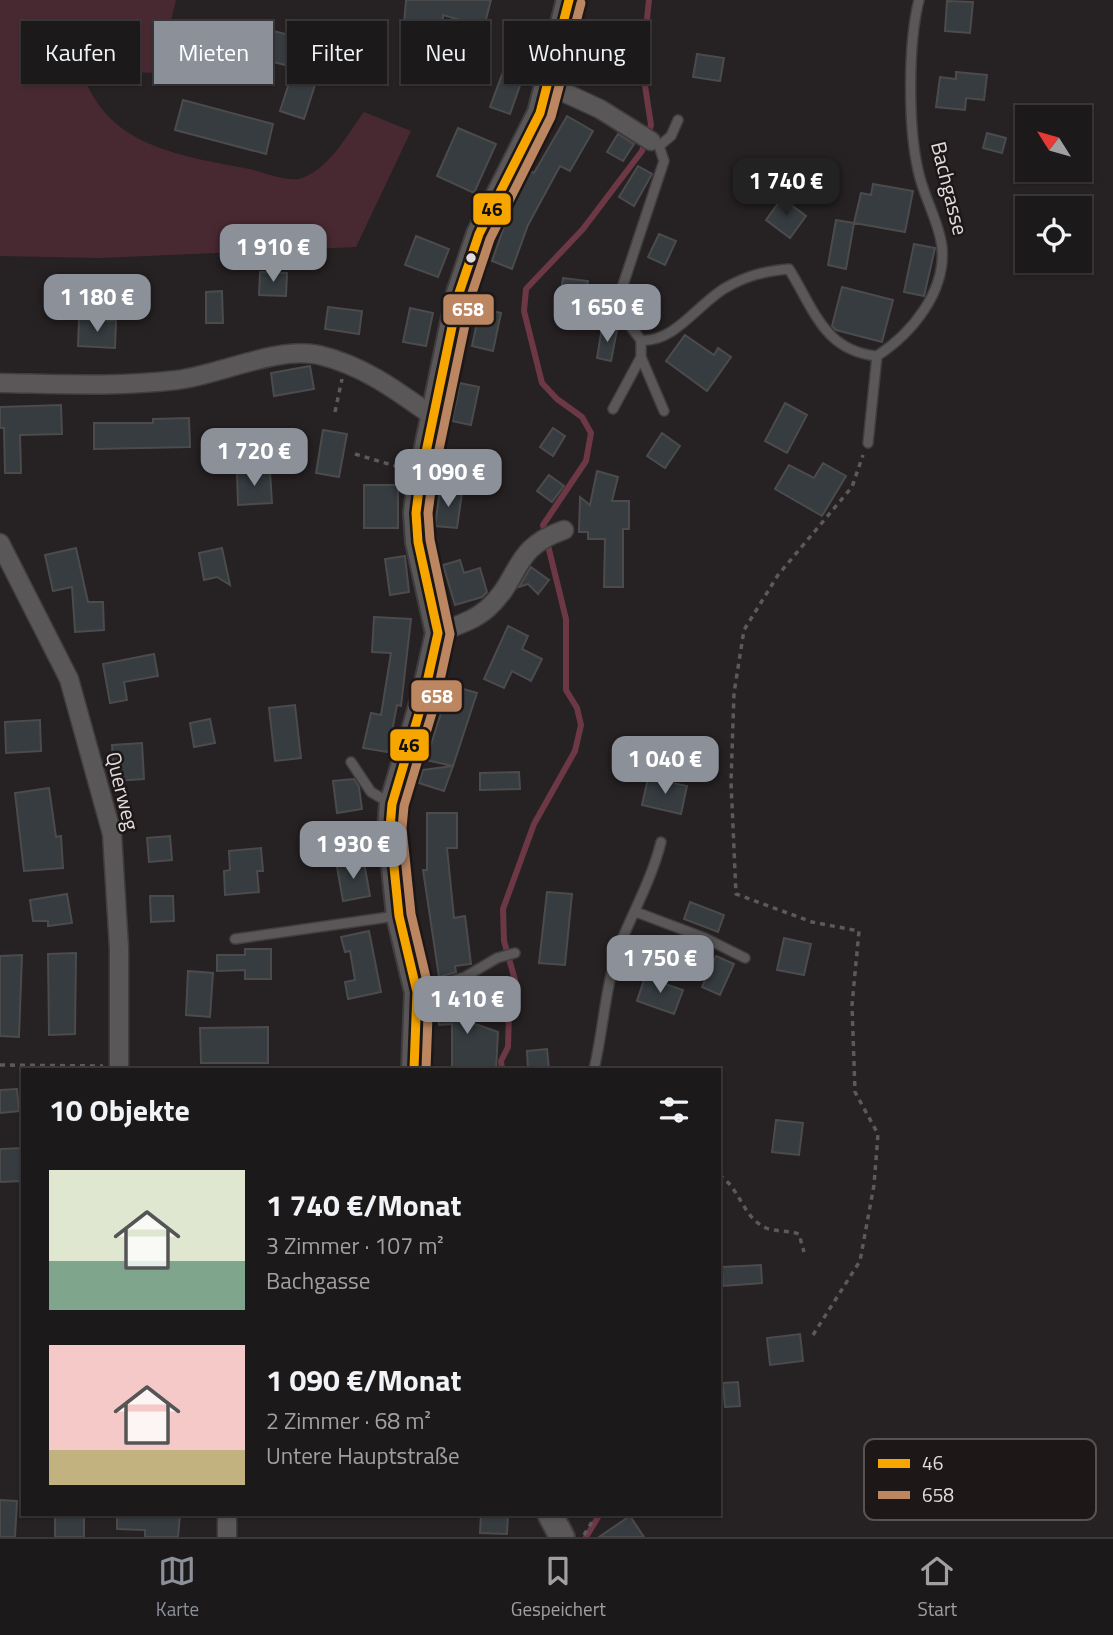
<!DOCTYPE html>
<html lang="de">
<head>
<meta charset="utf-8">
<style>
  :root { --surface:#1c191a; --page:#252223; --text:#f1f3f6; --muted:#a0a0a2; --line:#3a3839; --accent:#8c9099 }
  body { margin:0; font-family:"Titillium Web",sans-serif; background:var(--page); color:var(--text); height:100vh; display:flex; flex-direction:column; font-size:26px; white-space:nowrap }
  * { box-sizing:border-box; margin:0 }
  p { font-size:23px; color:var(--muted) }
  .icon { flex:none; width:38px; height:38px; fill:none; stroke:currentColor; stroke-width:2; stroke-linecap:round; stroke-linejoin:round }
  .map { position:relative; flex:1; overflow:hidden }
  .details { position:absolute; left:21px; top:1068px; width:700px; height:448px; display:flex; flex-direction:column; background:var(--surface); border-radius:0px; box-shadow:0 2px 5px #0004,0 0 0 2px var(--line) }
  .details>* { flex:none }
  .banner { position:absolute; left:21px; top:21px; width:700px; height:63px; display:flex; gap:14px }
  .needle { width:46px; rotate:307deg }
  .fabs { position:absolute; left:1015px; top:105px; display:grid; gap:14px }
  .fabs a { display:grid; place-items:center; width:77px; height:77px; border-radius:0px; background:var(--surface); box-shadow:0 2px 5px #0004,0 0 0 2px var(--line); font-size:35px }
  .price { position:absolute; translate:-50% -60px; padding:0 16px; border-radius:14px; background:var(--accent); color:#fff; font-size:23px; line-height:46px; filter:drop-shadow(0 2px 4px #0008) }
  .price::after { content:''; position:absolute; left:50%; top:42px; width:21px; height:16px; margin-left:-10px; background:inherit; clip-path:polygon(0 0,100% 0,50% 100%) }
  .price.selected { background:#222; color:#fff }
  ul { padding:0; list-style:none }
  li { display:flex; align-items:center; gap:21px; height:175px; padding:0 28px }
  li span { display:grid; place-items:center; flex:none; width:196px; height:140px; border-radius:0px; color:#555 }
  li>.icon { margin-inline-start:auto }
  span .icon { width:84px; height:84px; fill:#fffc; stroke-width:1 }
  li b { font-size:30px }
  h2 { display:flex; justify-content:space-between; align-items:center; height:84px; padding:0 28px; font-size:30px }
  .chip { padding:0 24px; border-radius:0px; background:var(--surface); box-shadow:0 2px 5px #0004,0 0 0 2px var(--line); font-size:24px; line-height:63px }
  .chip.selected { background:var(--accent); color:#fff }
  .menu { display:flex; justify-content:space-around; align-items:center; height:98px; border-top:2px solid var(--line); background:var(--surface); font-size:19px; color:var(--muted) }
  .menu a { display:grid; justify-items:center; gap:4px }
  .menu .selected { color:var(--accent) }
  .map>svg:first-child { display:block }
  .green { fill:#492931 }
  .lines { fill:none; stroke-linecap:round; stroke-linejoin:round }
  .stream { stroke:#6c3845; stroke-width:6 }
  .building { fill:#363c40; stroke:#4c4b4c; stroke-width:2 }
  .lane-casing { stroke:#413d3e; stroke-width:12 }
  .street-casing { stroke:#413d3e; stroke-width:21 }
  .secondary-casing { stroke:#413d3e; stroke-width:28 }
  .path { stroke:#5c595a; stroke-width:3.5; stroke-dasharray:5 5; stroke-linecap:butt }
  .lane { stroke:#595757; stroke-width:9 }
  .street { stroke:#595757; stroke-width:18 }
  .secondary { stroke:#595757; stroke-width:24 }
  .bus-1-casing { stroke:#1d1718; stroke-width:14 }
  .bus-2-casing { stroke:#1d1718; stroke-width:14 }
  .bus-1 { stroke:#f7a600; stroke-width:9 }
  .bus-2 { stroke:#bb8660; stroke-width:9 }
  .bus-dot { fill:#e2dddd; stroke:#1d1718; stroke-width:2.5 }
  .labels { text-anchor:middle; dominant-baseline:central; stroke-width:5; stroke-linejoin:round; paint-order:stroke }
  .street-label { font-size:21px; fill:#e2dddd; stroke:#1d1718 }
  .key { fill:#1d1718; stroke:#585253; stroke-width:2 }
  .key-label { font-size:19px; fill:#e2dddd }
  .line-badge { stroke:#1d1718; stroke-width:2.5 }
  .badge-label { font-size:19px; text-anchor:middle; font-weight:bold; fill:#fff }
  .pale-badge-label { font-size:19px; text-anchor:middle; font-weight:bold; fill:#111 }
</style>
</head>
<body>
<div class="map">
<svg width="1113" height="1537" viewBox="0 0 1113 1537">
  <rect width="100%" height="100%" fill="#262122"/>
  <path class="green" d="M0,0h176l-18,73 -67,-2 -7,6c26,71 100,79 165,92 14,3 40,14 53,9 29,-11 44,-42 62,-66l47,19 -55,116 -256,11 -100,-2z"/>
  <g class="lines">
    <path class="stream" d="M502,1069l-1,-8 7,-14 1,-34 8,-26 -13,-46 -1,-32 31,-85 41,-73 6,-26 -4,-17 -11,-18v-71l-23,-94 43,-64 5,-28 -9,-16 -25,-18 -15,-16 -18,-72 2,-22 57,-60 59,-78 9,-26 -9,-59 7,-66
      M586,1537l14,-23"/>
  </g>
  <path class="building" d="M406,0h85l-7,27 -41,-12 -1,24 -39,-4z
    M947,1l26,1 -3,31 -25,-2z
    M246,24l47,12 -8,29 -47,-12z
    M613,26l23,6 -5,20 -24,-7z
    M583,34l24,6 -11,40 -23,-6z
    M697,54l27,4 -4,23 -27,-4z
    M506,64l19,7 -15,43 -20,-7z
    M956,72l31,3 -3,25 -18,-2 -1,12 -29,-3 4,-30 16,2z
    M291,77l24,8 -11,34 -24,-8z
    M183,100l90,24 -7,30 -91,-24z
    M567,116l26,15 -23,40 -10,-5 -32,59 -16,44 -20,-8 19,-54 19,-36 4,2z
    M458,128l38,16 -22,49 -37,-17z
    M987,133l19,5 -4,15 -19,-5z
    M618,134l16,10 -11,17 -16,-9z
    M638,166l14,8 -18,32 -15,-9z
    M873,184l40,7 -8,41 -51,-9 7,-30 10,2z
    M782,198l24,18 -16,22 -24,-18z
    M836,220l18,3 -8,46 -18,-4z
    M659,234l17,7 -11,24 -17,-8z
    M416,236l33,13 -11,28 -33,-12z
    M914,244l21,4 -11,48 -20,-4z
    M260,272l27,1 -1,23 -27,-1z
    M563,278l25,3 -4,29 -25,-4z
    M842,287l51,13 -11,42 -46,-12 -4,-4z
    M222,291l1,32h-17v-31z
    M328,307l34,4 -3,23 -34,-5z
    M410,308l23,5 -7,33 -23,-4z
    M480,308l21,5 -8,38 -21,-5z
    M79,319l37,2 -1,27 -37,-2z
    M602,327l15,3 -6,31 -14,-3z
    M685,335l29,20 4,-7 13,9 -24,34 -41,-30z
    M310,366l4,23 -40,7 -3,-23z
    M460,383l19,4 -8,38 -19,-4z
    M785,403l22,12 -20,38 -22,-12z
    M61,405l1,29 -42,1 1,38h-16l-1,-45h-4v-21z
    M189,418l1,29 -96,2v-26h59v-4z
    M553,428l12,8 -12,20 -13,-9z
    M323,430l24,4 -8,43 -23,-4z
    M662,433l18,13 -15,22 -18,-12z
    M823,463l23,13 -24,40 -47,-27 14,-24 25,13z
    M597,471l21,6 -6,24h17v28h-6v58h-19l1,-48h-17v-7h-9l1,-35 10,8z
    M270,472l2,31 -34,2 -1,-32z
    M549,475l15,11 -12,16 -15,-11z
    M364,485h34v43h-34z
    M440,490l22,3 -5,35 -22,-2z
    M76,548l12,54h15l1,28 -29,2 -3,-45 -19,4 -8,-36z
    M222,548l8,37 -13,-8 -13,3 -5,-27z
    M405,556l4,36 -19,3 -5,-36z
    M460,560l4,13 16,-5 7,24 -5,5 -27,8 -12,-40z
    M531,567l18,13 -11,14 -10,-10 -9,3z
    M374,617l37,2 -10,87 -4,-1 -9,47 -25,-4 8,-35 10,2 10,-62 -19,-1z
    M508,626l20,10 -6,13 20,10 -11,22 -19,-10 -8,17 -20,-9z
    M154,654l4,22 -34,6 3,18 -17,3 -7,-39z
    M450,685l27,8 -24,73 -27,-6z
    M295,705l6,53 -26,3 -6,-53z
    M210,719l5,24 -21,4 -4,-24z
    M40,720l1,31 -35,2 -1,-31z
    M142,743l2,36 -30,2 -2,-36z
    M453,766l-9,25 -25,-8 4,-13z
    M519,772l1,17 -40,1v-17z
    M648,778l39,8 -6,28 -39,-9z
    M354,779l5,8 3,22 -25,4 -4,-32z
    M49,788l7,49 5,-1 2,32 -39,3 -9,-78z
    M427,813h30v35h-10l7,70 11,-2 6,48 -16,2 1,6 -17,5 -16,-107h4z
    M170,836l2,24 -23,2 -2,-24z
    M261,848l2,23h-6l2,21 -34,3 -1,-24 6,-1 -1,-19z
    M364,862l6,34 -27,5 -6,-34z
    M547,892l25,2 -7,71 -26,-2z
    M67,894l5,29 -24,3v-5h-15l-3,-21z
    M150,896h23l1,25 -23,1z
    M690,902l34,13 -6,17 -34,-13z
    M369,931l12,61 -33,7 -3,-17 10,-2 -5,-29 -5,1 -4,-15z
    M784,938l27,6 -7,31 -27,-5z
    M245,949h26v30h-26v-9l-28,1v-16h28z
    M76,953l-1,81 -26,1 -1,-81z
    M22,955l-3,82 -19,-1v-80z
    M716,956l18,8 -14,31 -18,-8z
    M188,971l25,2 -3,44 -24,-2z
    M645,977l38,13 -9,24 -37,-13z
    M457,987l4,32 37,13 -2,37h-44v-45l-13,1 -4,-32z
    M268,1027v36h-67l-1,-35z
    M547,1049l2,20h-21l-1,-18z
    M17,1089l2,22 -19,2v-23z
    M776,1120l27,3 -4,32 -27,-3z
    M23,1148v33l-23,1v-33z
    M761,1265l1,18 -39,3 -1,-19z
    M800,1334l3,27 -33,4 -3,-27z
    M738,1382l2,24 -15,1 -2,-24z
    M0,1500l17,1 -2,36h-15z
    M55,1514h29v23h-29z
    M117,1514l63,1 -2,22h-33v-7l-28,-1z
    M481,1514h27l-1,20 -27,-1z
    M630,1516l14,21h-45z"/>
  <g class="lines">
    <defs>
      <path id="lane" d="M651,141l8,5 5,15 -46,139 9,22 14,18c34,3 58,-38 86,-53 21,-12 39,-16 62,-18 25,40 35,82 88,87 35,-23 69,-64 65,-109 -3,-26 -19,-51 -24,-77 -10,-44 -10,-127 1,-170
        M659,146l12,-10 7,-16
        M641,340v17l23,54
        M613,409l28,-52
        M868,443l9,-87
        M351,762l20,30 19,11
        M636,912l69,26 40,20
        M235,939l161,-23
        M418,991l47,-14 32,-19 18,-5
        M594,1069c10,-42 11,-86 27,-127 14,-34 31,-64 40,-100"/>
      <path id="street" d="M550,86l50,23 51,32
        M0,383c59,1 118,4 177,-3 43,-5 99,-34 142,-25 43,10 77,35 112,60
        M0,543l69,136 43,155 7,114v121
        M438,633c17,-7 35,-12 49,-24 35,-31 24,-61 77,-79
        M227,1514v23"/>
      <path id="secondary" d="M414,1069l3,-77 -18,-76 -9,-88 2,-24 31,-104 15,-67 -20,-91 -2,-29 4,-32 39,-188 20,-59 61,-121 29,-113
        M550,1514l12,23"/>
    </defs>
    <use href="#lane" class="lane-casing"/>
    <use href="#street" class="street-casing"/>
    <use href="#secondary" class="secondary-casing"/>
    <path class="path" d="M335,412l7,-33
      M355,454l47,14
      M0,1065l103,1
      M719,1175c22,14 23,42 47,53 10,4 22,2 33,6l5,18
      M813,1335l47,-74 14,-76 4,-51 -23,-42 -3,-87 7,-74 -47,-9 -76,-28 -5,-112 3,-89 10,-63 34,-55 74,-88 11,-32
      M584,1535l13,-21"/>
    <use href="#lane" class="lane"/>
    <use href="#street" class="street"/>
    <use href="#secondary" class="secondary"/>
    <defs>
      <path id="bus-1" d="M414,1069l3,-77 -18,-76 -9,-88 2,-24 31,-104 15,-67 -20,-91 -2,-29 4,-32 39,-188 20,-59 61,-121 29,-113"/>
      <path id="bus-2" d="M426,1069l3,-79 -18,-76 -9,-86 2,-22 31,-103 15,-69 -20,-94 -2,-27 4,-30 39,-187 19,-57 61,-122 30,-114"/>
    </defs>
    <use href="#bus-1" class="bus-1-casing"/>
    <use href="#bus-2" class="bus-2-casing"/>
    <use href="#bus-1" class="bus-1"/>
    <use href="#bus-2" class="bus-2"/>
  </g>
  <circle class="bus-dot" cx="471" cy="258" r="6"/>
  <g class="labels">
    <g class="street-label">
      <text transform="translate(950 188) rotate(76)">Bachgasse</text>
      <text transform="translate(123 791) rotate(76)">Querweg</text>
    </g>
  </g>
  <rect x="864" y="1439" width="232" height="81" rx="10" class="key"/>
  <rect x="878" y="1459" width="32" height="9" fill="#f7a600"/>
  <rect x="878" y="1491" width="32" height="8" fill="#bb8660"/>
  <g class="key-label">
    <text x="922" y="1470">46</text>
    <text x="922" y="1502">658</text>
  </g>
  <g class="line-badge">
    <rect x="472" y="192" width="40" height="34" rx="7" fill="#f7a600"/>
    <rect x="442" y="293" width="53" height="33" rx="7" fill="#bb8660"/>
    <rect x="410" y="679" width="53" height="34" rx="7" fill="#bb8660"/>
    <rect x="389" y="728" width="41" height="34" rx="7" fill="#f7a600"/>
  </g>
  <g class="badge-label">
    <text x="468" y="316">658</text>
    <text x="437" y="703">658</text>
  </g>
  <g class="pale-badge-label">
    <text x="492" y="216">46</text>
    <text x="409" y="752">46</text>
  </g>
</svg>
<div class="fabs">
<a><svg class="needle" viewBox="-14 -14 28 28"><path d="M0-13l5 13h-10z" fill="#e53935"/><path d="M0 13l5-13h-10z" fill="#a0a0a2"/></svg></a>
<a><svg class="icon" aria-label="locate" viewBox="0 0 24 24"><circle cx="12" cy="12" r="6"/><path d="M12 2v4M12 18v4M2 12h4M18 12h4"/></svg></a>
</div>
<b class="price selected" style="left:786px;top:218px">1 740 €</b>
<b class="price" style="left:273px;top:284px">1 910 €</b>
<b class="price" style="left:97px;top:334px">1 180 €</b>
<b class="price" style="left:607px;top:344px">1 650 €</b>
<b class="price" style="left:254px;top:488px">1 720 €</b>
<b class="price" style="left:448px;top:509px">1 090 €</b>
<b class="price" style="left:665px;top:796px">1 040 €</b>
<b class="price" style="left:353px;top:881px">1 930 €</b>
<b class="price" style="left:660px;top:995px">1 750 €</b>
<b class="price" style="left:467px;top:1036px">1 410 €</b>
<div class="banner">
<a class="chip">Kaufen</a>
<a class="chip selected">Mieten</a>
<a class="chip">Filter</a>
<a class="chip">Neu</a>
<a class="chip">Wohnung</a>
</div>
<section class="details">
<h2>10 Objekte<svg class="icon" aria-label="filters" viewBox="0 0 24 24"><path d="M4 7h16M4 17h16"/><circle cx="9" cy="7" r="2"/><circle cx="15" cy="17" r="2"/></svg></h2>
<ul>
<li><span style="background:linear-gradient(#dfe7d0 65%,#7fa58c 0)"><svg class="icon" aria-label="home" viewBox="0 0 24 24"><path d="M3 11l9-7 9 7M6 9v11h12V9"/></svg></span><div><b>1 740 €/Monat</b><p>3 Zimmer · 107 m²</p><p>Bachgasse</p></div></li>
<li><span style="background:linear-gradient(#f6c9c9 75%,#c2b280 0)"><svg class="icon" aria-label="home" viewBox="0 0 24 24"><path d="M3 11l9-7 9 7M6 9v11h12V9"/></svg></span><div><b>1 090 €/Monat</b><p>2 Zimmer · 68 m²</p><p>Untere Hauptstraße</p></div></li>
</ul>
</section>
</div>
<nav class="menu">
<a class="selected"><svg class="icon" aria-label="map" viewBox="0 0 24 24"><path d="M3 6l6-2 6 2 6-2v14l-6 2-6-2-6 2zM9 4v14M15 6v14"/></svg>Karte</a>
<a><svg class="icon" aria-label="saved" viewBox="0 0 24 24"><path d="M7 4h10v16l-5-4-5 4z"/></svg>Gespeichert</a>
<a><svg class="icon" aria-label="home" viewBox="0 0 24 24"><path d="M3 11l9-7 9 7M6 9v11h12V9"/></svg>Start</a>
</nav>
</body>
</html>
